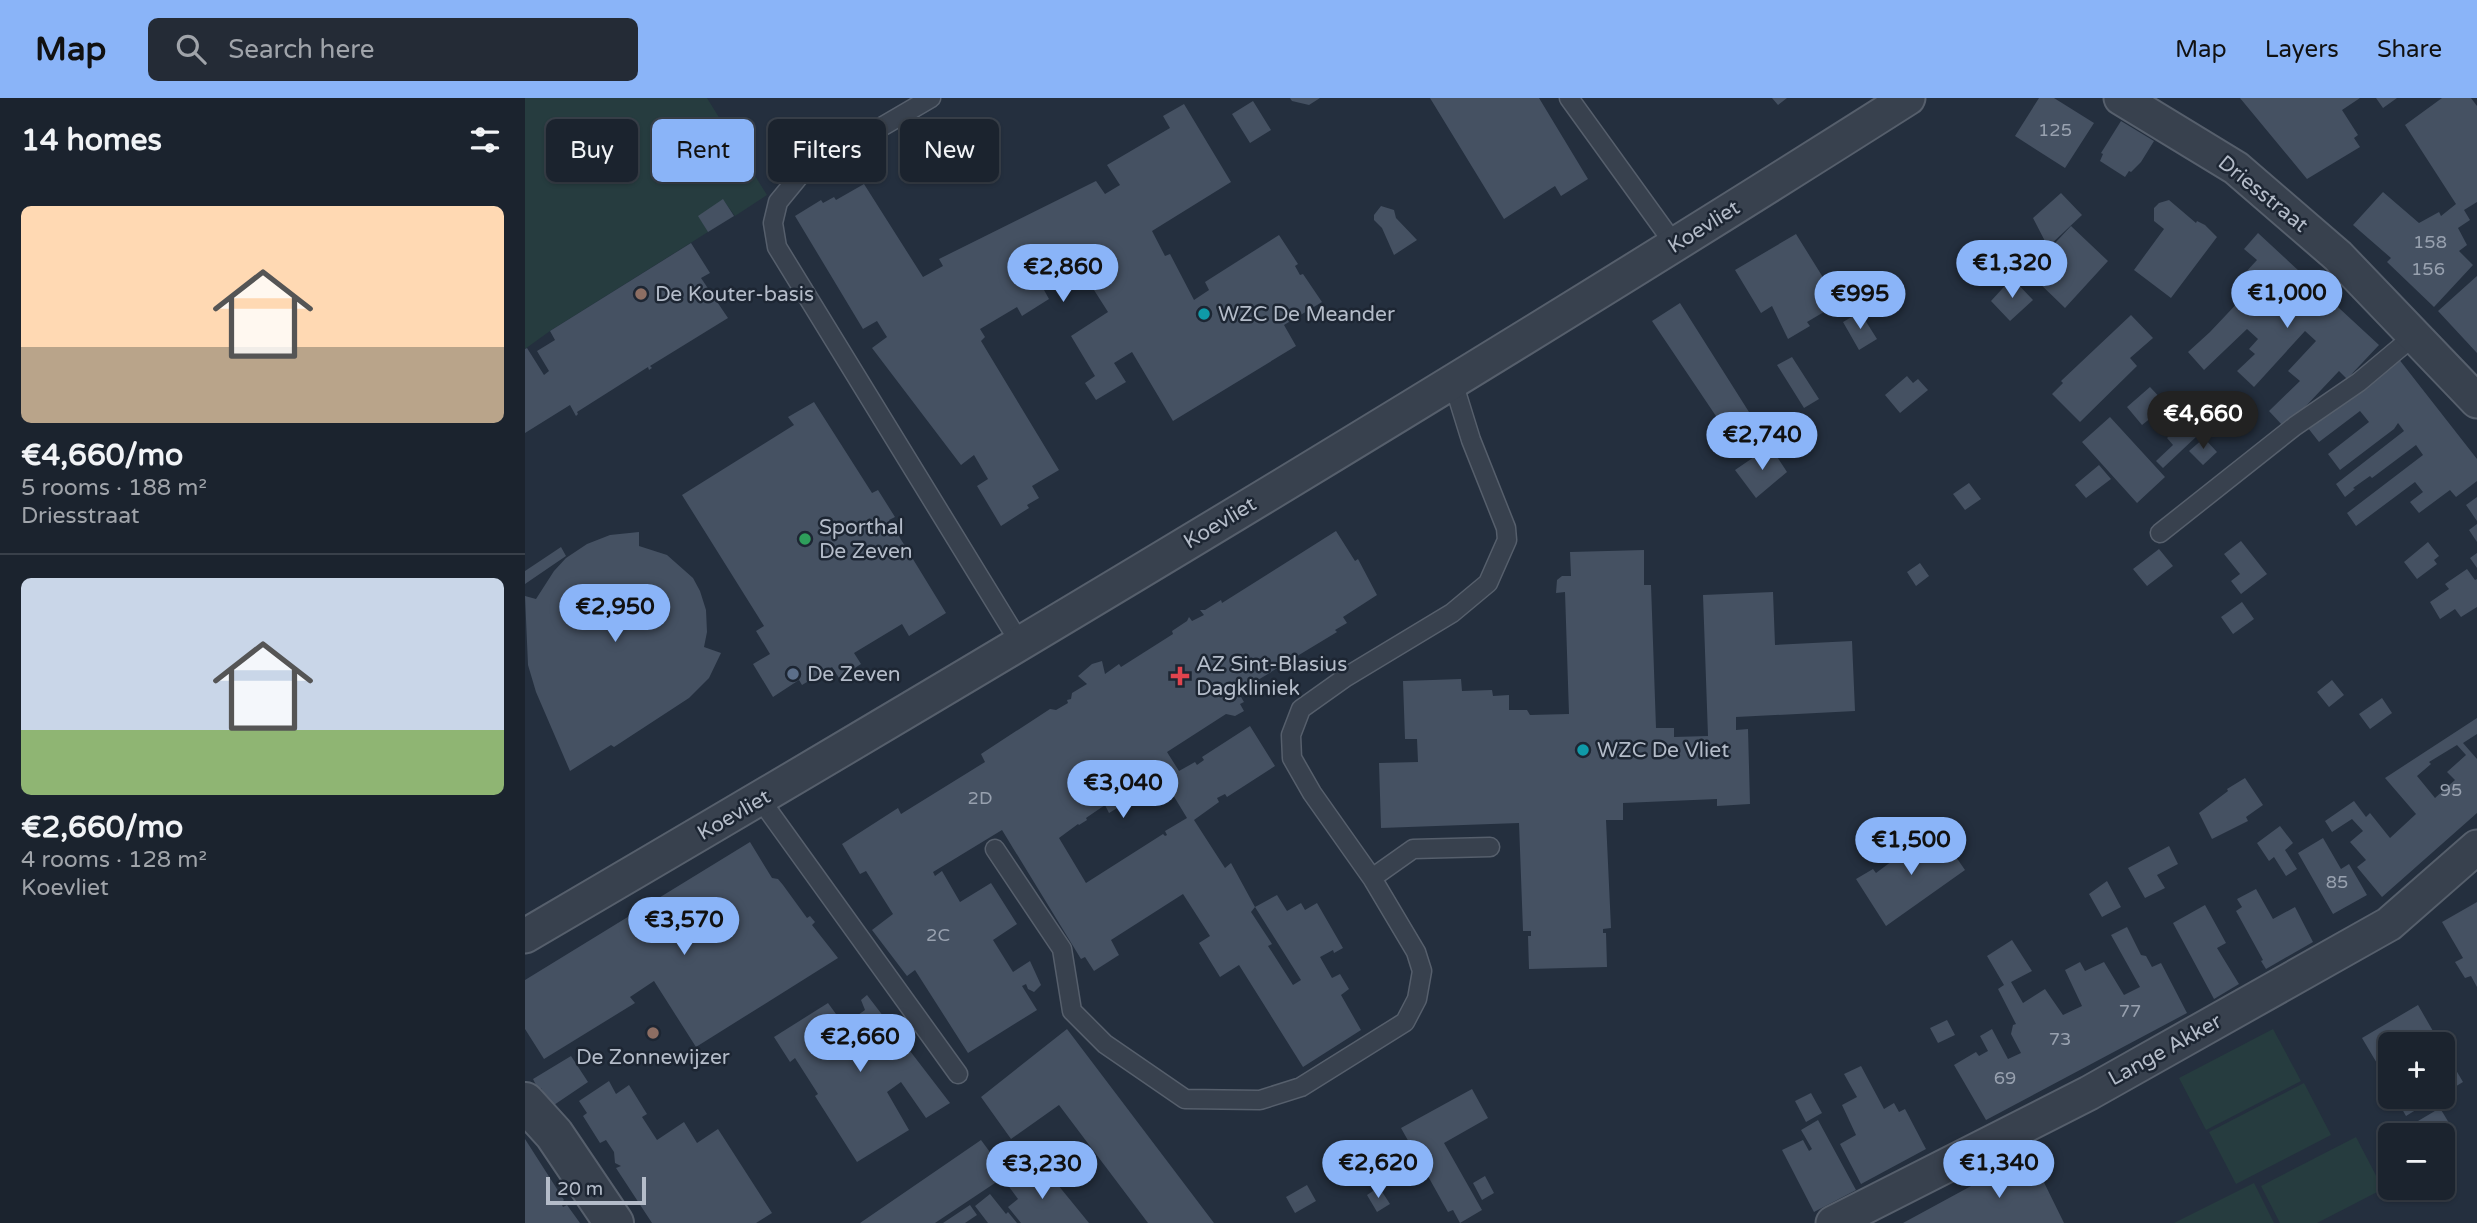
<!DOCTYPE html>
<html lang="en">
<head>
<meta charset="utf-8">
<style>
  :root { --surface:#1b232e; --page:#242b36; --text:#f1f3f6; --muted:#a0a4aa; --line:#39404a; --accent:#8ab4f8 }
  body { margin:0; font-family:"Varela Round",sans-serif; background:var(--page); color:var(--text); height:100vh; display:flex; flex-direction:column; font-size:26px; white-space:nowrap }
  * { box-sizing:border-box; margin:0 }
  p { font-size:23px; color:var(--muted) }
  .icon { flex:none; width:38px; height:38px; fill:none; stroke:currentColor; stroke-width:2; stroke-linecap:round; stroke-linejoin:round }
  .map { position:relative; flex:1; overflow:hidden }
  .sheet { display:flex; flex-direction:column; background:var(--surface); width:525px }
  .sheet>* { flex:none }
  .top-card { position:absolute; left:21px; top:21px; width:665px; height:63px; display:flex; gap:14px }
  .tools { position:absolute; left:1853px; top:934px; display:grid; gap:14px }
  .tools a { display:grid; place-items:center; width:77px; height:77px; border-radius:10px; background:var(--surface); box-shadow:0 2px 5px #0004,0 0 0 2px var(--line); font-size:35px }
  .scale { position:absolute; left:21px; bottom:18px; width:100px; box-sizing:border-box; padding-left:7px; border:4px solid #b4bcc9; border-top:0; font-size:19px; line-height:24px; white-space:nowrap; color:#b4bcc9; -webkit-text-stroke:5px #1d2633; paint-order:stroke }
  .price { position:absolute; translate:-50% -60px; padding:0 16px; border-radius:24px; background:var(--accent); color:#111; font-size:23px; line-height:46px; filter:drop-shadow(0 2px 4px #0008) }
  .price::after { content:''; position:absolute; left:50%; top:42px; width:21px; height:16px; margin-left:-10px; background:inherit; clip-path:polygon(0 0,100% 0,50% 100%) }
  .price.on { background:#222; color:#fff }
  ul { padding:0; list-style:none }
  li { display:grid; align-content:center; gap:14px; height:371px; padding:0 21px }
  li+li { border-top:2px solid var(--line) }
  li span { display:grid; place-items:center; height:217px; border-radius:10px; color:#555 }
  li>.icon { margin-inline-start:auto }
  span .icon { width:126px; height:126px; fill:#fffc; stroke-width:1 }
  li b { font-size:30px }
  h2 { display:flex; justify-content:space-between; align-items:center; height:84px; padding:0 21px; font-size:30px }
  .tag { padding:0 24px; border-radius:10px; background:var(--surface); box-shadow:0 2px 5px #0004,0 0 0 2px var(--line); font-size:24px; line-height:63px }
  .tag.on { background:var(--accent); color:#111 }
  header { display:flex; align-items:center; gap:42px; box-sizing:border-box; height:98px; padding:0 35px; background:var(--accent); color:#111 }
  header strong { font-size:33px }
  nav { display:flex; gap:38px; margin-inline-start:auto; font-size:24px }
  .search { width:490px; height:63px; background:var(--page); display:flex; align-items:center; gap:18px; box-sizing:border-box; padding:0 24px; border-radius:10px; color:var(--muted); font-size:26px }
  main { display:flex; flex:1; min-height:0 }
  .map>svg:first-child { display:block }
  .green { fill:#263c3f }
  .building { fill:#455162; fill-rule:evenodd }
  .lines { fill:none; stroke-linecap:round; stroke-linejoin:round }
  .service-casing { stroke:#565f6c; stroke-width:21 }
  .minor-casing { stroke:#565f6c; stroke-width:37 }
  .tertiary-casing { stroke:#565f6c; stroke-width:42 }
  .service { stroke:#38414e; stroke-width:18 }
  .minor { stroke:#38414e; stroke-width:33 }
  .tertiary { stroke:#38414e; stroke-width:38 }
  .education-dot { fill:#8d6e63; stroke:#1d2633; stroke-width:2.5 }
  .culture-dot { fill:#0f9aa8; stroke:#1d2633; stroke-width:2.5 }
  .leisure-dot { fill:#2e9e5b; stroke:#1d2633; stroke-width:2.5 }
  .service-dot { fill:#5c6f8a; stroke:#1d2633; stroke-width:2.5 }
  .health-dot { fill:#e0444e; stroke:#1d2633; stroke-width:2.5 }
  .labels { text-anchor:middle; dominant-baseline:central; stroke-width:5; stroke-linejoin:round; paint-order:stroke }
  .number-label { font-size:18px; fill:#98a1af }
  .street-label { font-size:21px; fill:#b4bcc9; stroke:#1d2633 }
  .poi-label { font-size:21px; fill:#b4bcc9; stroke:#1d2633; text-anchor:start }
</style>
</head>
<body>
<header>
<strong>Map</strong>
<div class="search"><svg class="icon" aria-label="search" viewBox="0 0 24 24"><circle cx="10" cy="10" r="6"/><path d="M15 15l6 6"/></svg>Search here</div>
<nav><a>Map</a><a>Layers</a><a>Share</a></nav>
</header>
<main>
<section class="sheet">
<h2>14 homes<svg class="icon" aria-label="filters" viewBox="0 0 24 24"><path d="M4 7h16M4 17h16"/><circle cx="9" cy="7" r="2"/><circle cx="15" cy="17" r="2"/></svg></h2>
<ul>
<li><span style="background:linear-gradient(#ffd9b3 65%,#b9a48a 0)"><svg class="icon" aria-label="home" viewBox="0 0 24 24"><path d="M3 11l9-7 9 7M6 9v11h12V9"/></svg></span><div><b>€4,660/mo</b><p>5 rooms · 188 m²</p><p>Driesstraat</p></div></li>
<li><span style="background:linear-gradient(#c9d6e8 70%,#8fb573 0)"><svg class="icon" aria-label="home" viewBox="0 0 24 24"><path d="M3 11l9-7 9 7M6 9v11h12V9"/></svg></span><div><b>€2,660/mo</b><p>4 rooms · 128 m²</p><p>Koevliet</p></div></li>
</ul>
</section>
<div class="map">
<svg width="1952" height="1125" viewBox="0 0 1952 1125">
  <rect width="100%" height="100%" fill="#242f3e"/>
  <path class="green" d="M0,0h182l60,97 -32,21 -12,-16 -24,16 9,16 -158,99 -25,18z
    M1748,931l28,52 -95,49 -27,-52z
    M1779,985l27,52 -95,49 -27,-52z
    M1831,1039l27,52 -66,34h-37l-19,-37z
    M1729,1085l20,40h-100z"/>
  <path class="building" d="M765,0h30l-11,7 -17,-4z
    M905,0h109l49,81 -27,17 -6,-10 -51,33z
    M1247,0h15l-9,7z
    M1514,0h15l40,25 -29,45 -50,-32z
    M1715,0h120l-18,12 16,25 -4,3 6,9 -53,32z
    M1851,0h21l-14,10z
    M1917,0h29l6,8v96l-13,8 6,10 -12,8 9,17 -8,6 14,14 -39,42 -47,-45 4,-4 -38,-33 30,-33 36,31 20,-11 2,4 15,-12 -51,-79z
    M728,3l18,29 -21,13 -18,-29z
    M659,6l47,78 -79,49 13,25 5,-2 24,46 15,-10 -4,-8 74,-47 19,29 -3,2 5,9 3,-1 19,28 -38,23 12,21 -123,75 -41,-69 -18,11 12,19 -30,18 -11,-17 10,-7 -24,-40 37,-24 -28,-44 -36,22 5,9 -27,17 -5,-9 -37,22 5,8 -4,4 78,129 -27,16 7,12 -12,7 2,3 -28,18 -24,-40 11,-7 -14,-24 -13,10 -89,-117 15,-11 -10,-16 -14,8 -68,-113 26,-16 2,3 11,-6 2,3 28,-16 59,93 20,-11 -4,-7 157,-78 9,13 15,-9 -13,-20 63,-37 -7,-12z
    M1596,23l33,20 -13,21 -10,10 -2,-1 -4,6 -25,-16 3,-7 -2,-1z
    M1536,95l21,22 -34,32 -15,-29z
    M198,101l11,17 -26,16 -10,-16z
    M1644,102l27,23 1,-2 8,4 12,12 -46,61 -37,-28 30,-41 -10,-8v-13l5,-5z
    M856,108l13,4 2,8 21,22 -23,15 -12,-27 -8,-8v-5z
    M1546,128l37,35 -43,47 -31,-30 13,-14 -7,-5z
    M1733,135l121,112 -32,34 -8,-8 -35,37 -21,18 -14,-15 31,-30 -12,-10 28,-30 -11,-10 -51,56 -17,-16 18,-17 -6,-5 9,-10 -11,-10 -43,41 -16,-18 22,-20 33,-35 -11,-10 25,-27 -13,-11z
    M1271,136l28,45 -4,2 14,25 -27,16 3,4 -22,13 -16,-33 -11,7 -26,-43z
    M166,145l19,30 -9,5 27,40 -78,48 2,2 -3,2 -1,-3 -71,45 1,2 -2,2 -6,-11 -45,28v-84l2,-1 17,27 5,-4 -12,-20 18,-11 -5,-9z
    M1952,178v77l-39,-42z
    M1487,180l21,22 -23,21 -19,-20z
    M1155,205l69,109 -25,16 -72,-107z
    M1335,214l17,27 -18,11 -16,-28z
    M1606,217l22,23 -23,20 7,8 -57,56 -28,-28 11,-11 -2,-2z
    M1267,259l27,42 -15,9 -27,-43z
    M1873,260l79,101v22l-21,16 -6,-7 -31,23 -9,-11 13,-10 -8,-10 -59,44 -9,-13 76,-58 -7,-10 -44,33 -2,-2 -17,12 2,1 -10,8 -9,-13 68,-53 -6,-8 -4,6 -54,41 -12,-16 41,-32 -9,-11 -41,31 -11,-14z
    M1382,278l6,7 5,-4 10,11 -28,23 -15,-18z
    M1625,289l17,18 -25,20 -15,-18z
    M289,304l58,91 6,-3 17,27 -6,3 57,93 -37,23 -7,-12 -48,29 7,11 -22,14 -7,-11 -30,18 -3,-5 -26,17 -20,-33 17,-10 -14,-23 8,-5 -82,-131 112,-70 -6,-8z
    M1585,319l55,60 -28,26 -55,-61z
    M1659,324l13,14 -34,32 -7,-7 17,-16 -6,-7z
    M1679,340l13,14 -14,13 -14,-14z
    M1245,348l17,26 -31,26 -21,-28z
    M1574,367l12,14 -25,19 -11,-13z
    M1444,385l12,16 -16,11 -12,-16z
    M1952,399v24l-11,-16z
    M1952,426v18l-8,-12z
    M811,433l19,30 3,-2 19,36 -34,22 4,6 -12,7 2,2 -99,60 6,10 -4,2 4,7 -9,5 -9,-2 -59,38 12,19 16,-9 2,3 7,-5 -2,-3 48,-31 25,40 -48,31 -2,-3 -8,4 2,4 -25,18 31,48 6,-5 24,44 -4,5 21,32 -4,2 25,39 8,-5 -46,-73 22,-12 10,16 14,-8 4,7 12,-7 26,45 -9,5 -1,-3 -13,7 12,21 8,-4 9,15 -8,6 20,35 -58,37 -64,-102 -19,12 -21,-34 11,-7 -27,-42 -72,46 8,15 -25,16 -9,-14 -4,2 -79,-129 -69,42 2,4 7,-5 18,31 31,-19 26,41 -24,16 20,32 17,-11 11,24 -7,7 -6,-3 -2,-5 -4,2 15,24 -69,43 -53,-83 -8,6 -35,-46 21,-16 -27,-43 -6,3 -18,-30 56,-36 3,6 84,-52 -4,-8 69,-45 6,1 12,-7 -1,-3 4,-1 1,-6 15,-9 -9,-8 14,-12 10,-3 3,13 14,-10 2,3 52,-33 -1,-3 15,-10 2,-4 3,4 12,-6 -4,-5h5l16,-10 1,3zM639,682l23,38 -22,13 2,4 -2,1 -2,-2 -77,49 -27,-45 19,-14 1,1 8,-5 -1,-2 19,-13 4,8z
    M114,434v14l28,9 26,23 7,13 6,19 1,22 -3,15 17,6 -12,25 -20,20 -75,49 -3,-2 -41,26 -34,-79 -8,-27 -3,-69 11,3 18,-28 12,-13 21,-14 23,-9z
    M1716,443l26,33 -26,20 -10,-13 9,-7 -16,-20z
    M1903,444l11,14 -5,4 3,4 -20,15 -13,-17z
    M36,449l5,9 -41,28v-13z
    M1634,451l14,17 -26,20 -14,-17z
    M1119,452v35h7l5,143h18v9l34,-1 -5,-141 70,-3 2,53 77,-4 3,70 -119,6v13l12,-1 2,75 -33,2v-7l-94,4v17h-17l5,108 -8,1v4h3l1,34 -78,2 -1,-33h3v-5h-8l-4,-108 -138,5 -2,-65 39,-1 -1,-23h-12l-2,-58 58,-2 1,12 30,-1 1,6 16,-1v15h18l3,5 39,-1 -4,-122 -9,1 1,-13 5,-4h9l-1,-24z
    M1952,455v15l-7,-10z
    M1395,465l9,13 -13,10 -9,-14z
    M1942,471l8,11 2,-1v28l-16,10 -6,-8 -15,10 -10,-17 19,-13 -4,-5z
    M1717,504l12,17 -21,15 -12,-17z
    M1807,582l12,15 -15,12 -12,-15z
    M1857,600l10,15 -22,16 -11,-15z
    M1952,620v16l-14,9 14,16v54l-95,84 -25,-30 9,-7 -16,-18 13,-11 -11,-12 -20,13 -7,-11 29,-20 12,16 4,-4 20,25 26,-24 -31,-36zM1932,647l9,10 -19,17 8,8 -20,18 -18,-22 14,-12 -2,-2z
    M1720,680l18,27 -17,12 2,4 -36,18 -13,-26 29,-22 -1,-2z
    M1755,728l13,17 -8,7 12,19 -11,7 -12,-19 -5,4 -12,-18z
    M1411,730l29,42 -79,56 -30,-47 17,-10 3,4z
    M1798,740l18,31 8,-5 18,31 -34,19 -35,-61z
    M225,744l22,36 6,1 5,6 24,33 3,-2 5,6 -3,3 26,33 -142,89 -42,-66 -24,16 5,6 -91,56 -19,-30v-49z
    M1644,748l9,18 -21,11 8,13 -20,10 -17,-30z
    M1582,783l14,26 -19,10 -13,-23z
    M1731,791l17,30 22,-12 18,35 -47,27 -5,-8 2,-1 -27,-49 6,-4 -5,-8z
    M1952,804v85l-6,-11 -6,2 -10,-16 8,-4 -21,-36z
    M1680,807l21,38 -9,5 22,36 -25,15 -41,-76z
    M1602,829l14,28 5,1 6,11 9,-4 26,50 -201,107 -32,-55 22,-13 3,4 9,-5 -8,-15 12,-7 16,30 13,-6 -10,-19 2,-9 3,-1 -18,-35 6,-4 -17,-29 25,-16 20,31 -21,11 12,21 22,-14 18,26 19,-9 -17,-36 15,-8 5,9 19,-9 20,33 16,-8 -29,-52z
    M342,897l83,108 -24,15 -25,-36 -14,10 22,38 -52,32 -42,-66 3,-2 -23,-36 -5,4 -16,-25 54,-34 16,22 21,-15 -4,-10z
    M1893,907l23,40h-50v14l-13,6 -16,-27z
    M1422,922l8,15 -17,8 -8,-15z
    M542,931l147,194h-66l-89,-118 -48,34 -30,-42z
    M1918,950l20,34 -20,12z
    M46,958l17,26 -37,25 -10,-19 -3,1 -5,-10z
    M1336,968l23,43 10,-6 5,9 6,-3 21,40 -65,35 -21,-40 16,-9 -14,-30 15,-8 -13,-23z
    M84,983l7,13 13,-9 18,29 -5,3 15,23 27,-18 13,21 21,-14 54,84 -16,10h-104l-36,-55 5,-2 -6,-3 -1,-11 -8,-12 -6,3 -17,-27 4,-3 -8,-12z
    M947,991l16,29 -44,25 38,67 -22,13 -7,-13 -5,2 -47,-84z
    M1286,995l11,20 -16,9 -11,-21z
    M1870,999h42l-31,19z
    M1915,1010l15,25 -12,7v-4h-16l-9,-15z
    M1293,1022l38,70 -42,22 -32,-62 21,-10 6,11 3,-2 -11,-19z
    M0,1041l39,61 -3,3 2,4 4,-2 13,18h-55z
    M456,1042l26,35 -72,48h-75z
    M863,1050l6,10 14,-7 10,18 -26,15 -16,-30z
    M1505,1056l34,69h-161z
    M503,1069l11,14 10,-7 40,49h-68l-13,-16 10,-8 -11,-15z
    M960,1078l9,17 -12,7 -9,-17z
    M782,1087l9,16 -21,12 -9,-16z
    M854,1089l11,17 -13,8 -10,-17z
    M465,1096l16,20 2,-2 9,11h-29l-13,-17z
    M445,1107l7,10 -12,8h-22z"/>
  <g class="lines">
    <defs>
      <path id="service" d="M406,0l-130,76 -23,28 -5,21 4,24 243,396
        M1044,0l106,147
        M1635,435l135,-107 64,-44 56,-47
        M235,701l198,275
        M470,751l67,100 10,62 33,33 80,55 75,1 41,-13 104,-65 12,-23 5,-28 -6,-19 -44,-74 -60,-85 -20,-35 -1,-23 10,-26 45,-32 106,-64 36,-30 19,-43 -1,-12 -35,-88 -18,-58
        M847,780l41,-29 77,-2"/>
      <path id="minor" d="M1596,0l115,70 102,88 139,145
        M0,838c465,-272 928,-549 1383,-838
        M1308,1125l256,-130 300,-169 88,-77"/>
      <path id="tertiary" d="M0,1004l29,32 60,89"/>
    </defs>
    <use href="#service" class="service-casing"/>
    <use href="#minor" class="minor-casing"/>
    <use href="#tertiary" class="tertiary-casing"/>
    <use href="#service" class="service"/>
    <use href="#minor" class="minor"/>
    <use href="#tertiary" class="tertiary"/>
  </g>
  <g class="education-dot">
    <circle cx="116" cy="196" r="7"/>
    <circle cx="128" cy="935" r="7"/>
  </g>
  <g class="culture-dot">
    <circle cx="679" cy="216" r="7"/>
    <circle cx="1058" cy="652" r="7"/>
  </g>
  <circle class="leisure-dot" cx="280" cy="441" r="7"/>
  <circle class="service-dot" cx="268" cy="576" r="7"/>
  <path class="health-dot" d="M651.5 567.5h7v7h7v7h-7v7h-7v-7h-7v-7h7z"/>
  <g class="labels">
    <g class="number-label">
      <text x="1530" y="32">125</text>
      <text x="1905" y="144">158</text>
      <text x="1903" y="171">156</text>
      <text x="1926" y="692">95</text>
      <text x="455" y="700">2D</text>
      <text x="1812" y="784">85</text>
      <text x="413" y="837">2C</text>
      <text x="1605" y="913">77</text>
      <text x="1535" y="941">73</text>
      <text x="1480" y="980">69</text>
    </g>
    <g class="street-label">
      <text transform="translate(1738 96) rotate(39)">Driesstraat</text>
      <text transform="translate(1179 129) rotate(-32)">Koevliet</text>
      <text transform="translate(695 425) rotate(-31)">Koevliet</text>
      <text transform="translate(209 717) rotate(-30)">Koevliet</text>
      <text transform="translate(1640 952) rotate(-29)">Lange Akker</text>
    </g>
    <g class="poi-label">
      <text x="130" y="196">De Kouter-basis</text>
      <text x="693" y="216">WZC De Meander</text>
      <text x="294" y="429">Sporthal<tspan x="294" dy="24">De Zeven</tspan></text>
      <text x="671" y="566">AZ Sint-Blasius<tspan x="671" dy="24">Dagkliniek</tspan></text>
      <text x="282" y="576">De Zeven</text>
      <text x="1072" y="652">WZC De Vliet</text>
      <text x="128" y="959" text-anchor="middle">De Zonnewijzer</text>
    </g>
  </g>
</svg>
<div class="tools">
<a>+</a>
<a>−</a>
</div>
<div class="scale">20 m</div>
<b class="price" style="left:1487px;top:202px">€1,320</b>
<b class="price" style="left:538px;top:206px">€2,860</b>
<b class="price" style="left:1762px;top:232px">€1,000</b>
<b class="price" style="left:1335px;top:233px">€995</b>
<b class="price on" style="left:1678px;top:353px">€4,660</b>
<b class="price" style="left:1237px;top:374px">€2,740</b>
<b class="price" style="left:90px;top:546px">€2,950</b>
<b class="price" style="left:598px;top:722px">€3,040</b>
<b class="price" style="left:1386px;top:779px">€1,500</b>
<b class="price" style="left:159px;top:859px">€3,570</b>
<b class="price" style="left:335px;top:976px">€2,660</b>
<b class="price" style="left:853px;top:1102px">€2,620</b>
<b class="price" style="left:1474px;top:1102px">€1,340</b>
<b class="price" style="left:517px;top:1103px">€3,230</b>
<div class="top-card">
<a class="tag">Buy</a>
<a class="tag on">Rent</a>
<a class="tag">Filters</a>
<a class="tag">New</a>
</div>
</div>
</main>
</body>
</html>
